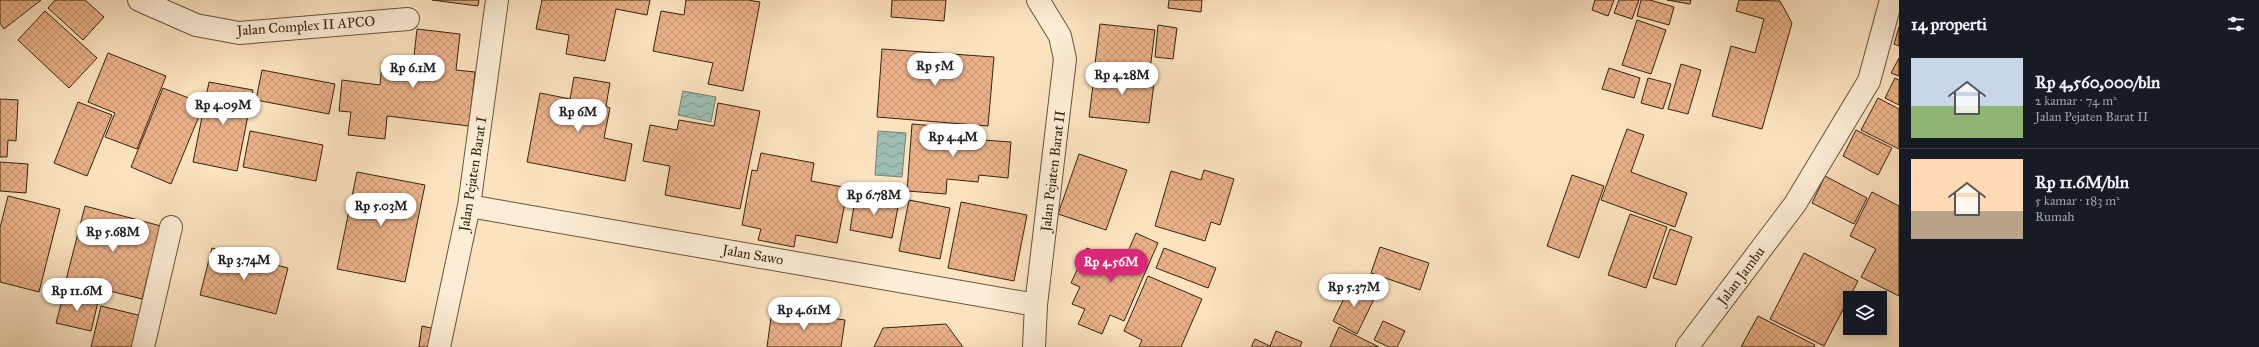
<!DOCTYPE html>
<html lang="id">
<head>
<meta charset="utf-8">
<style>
  :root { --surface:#171b24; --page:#20242c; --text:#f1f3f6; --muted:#9ea1a6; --line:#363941; --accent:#db2777 }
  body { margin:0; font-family:"IM FELL Great Primer",serif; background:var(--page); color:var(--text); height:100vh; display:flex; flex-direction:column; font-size:15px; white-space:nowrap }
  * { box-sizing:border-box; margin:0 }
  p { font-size:13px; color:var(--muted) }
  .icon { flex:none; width:22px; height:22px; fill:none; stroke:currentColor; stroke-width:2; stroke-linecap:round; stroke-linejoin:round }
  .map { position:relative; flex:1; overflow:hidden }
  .panel { display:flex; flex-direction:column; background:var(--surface); width:360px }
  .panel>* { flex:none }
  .buttons { position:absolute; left:1843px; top:291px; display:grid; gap:8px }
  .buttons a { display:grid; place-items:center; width:44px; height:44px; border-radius:0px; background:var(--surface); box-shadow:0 2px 10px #0003; font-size:20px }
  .price { position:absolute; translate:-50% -34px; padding:0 9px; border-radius:14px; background:#fff; color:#222; font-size:13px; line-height:26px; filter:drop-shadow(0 1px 2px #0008) }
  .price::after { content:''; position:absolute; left:50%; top:24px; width:12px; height:9px; margin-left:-6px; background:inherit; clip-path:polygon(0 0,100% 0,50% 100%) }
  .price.current { background:var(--accent); color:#fff }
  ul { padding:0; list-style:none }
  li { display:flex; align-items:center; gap:12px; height:100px; padding:0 12px }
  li+li { border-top:1px solid var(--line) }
  li span { display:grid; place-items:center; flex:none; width:112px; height:80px; border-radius:0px; color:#555 }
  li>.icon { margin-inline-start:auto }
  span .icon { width:48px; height:48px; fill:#fffc; stroke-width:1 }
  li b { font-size:17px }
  h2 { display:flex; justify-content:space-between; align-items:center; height:48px; padding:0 12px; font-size:17px }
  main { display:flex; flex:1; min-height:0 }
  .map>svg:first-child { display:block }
  .water { fill:url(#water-waves); stroke:#758070 }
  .building { fill:url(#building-cross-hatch); stroke:#35240b }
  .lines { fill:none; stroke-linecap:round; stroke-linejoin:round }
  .street-casing { stroke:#675438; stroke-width:24 }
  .street { stroke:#fdedd6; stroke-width:22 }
  .labels { text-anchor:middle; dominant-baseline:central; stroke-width:3; stroke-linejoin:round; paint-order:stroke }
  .street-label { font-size:14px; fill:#35240b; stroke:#fdedd6 }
</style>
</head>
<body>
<main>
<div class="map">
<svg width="1899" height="347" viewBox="0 0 1899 347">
  <defs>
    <pattern id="water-waves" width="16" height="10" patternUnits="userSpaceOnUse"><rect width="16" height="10" fill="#9fbeb3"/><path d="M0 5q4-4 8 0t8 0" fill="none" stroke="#829a90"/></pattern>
    <pattern id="building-cross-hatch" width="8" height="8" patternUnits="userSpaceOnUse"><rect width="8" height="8" fill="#ebb28a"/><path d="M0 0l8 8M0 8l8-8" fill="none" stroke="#ca9976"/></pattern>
  </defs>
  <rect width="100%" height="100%" fill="#fce3c0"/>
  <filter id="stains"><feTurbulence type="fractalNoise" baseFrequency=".005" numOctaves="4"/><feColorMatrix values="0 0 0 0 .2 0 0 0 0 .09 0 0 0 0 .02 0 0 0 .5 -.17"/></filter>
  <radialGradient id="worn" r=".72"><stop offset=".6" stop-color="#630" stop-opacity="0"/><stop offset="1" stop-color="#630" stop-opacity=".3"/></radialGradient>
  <path class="water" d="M683,91l33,6 -5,25 -33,-7z
    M878,131l28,2 -4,44 -27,-2z"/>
  <path class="building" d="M0,0h41l-37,29 -4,-6z
    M55,0h30l19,17 -21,23 -35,-32z
    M432,0h47l-1,6z
    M542,0h108l-3,15 -31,-6 -11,52 -39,-7 3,-19 -33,-6z
    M686,0h62l12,2 -17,89 -35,-7 5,-21 -60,-12 8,-40 23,4z
    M892,0h54l-2,21 -53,-4z
    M1169,0h33l-1,12 -33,-4z
    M1595,0h19l-6,16 -16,-6z
    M1619,0h20l-7,19 -18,-6z
    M1641,0h9l24,7 -5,18 -32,-9z
    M1667,0h24l-1,4z
    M1739,0l41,1 12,22 -30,106 -50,-13 19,-70 24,7 9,-34 -28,-8z
    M45,11l52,47 -28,30 -51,-48z
    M1637,20l29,10 -15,44 -29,-9z
    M1100,24l55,6 -5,40 -55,-6z
    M1158,25l19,3 -4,31 -18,-2z
    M1899,27v19l-5,-2z
    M417,29l43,5 -4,36 19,2 -6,54 -82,-10 -2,23 -37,-4 3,-23 -12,-1 3,-31 38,5 2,-23 31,3z
    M882,49l112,8 -6,69 -111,-9z
    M108,53l58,23 -29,73 -32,-12 10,-24 -27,-11z
    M1899,58v18l-8,-3z
    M1681,64l20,6 -13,44 -20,-5z
    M1609,68l31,10 -6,20 -32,-9z
    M1095,69l60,6 -6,48 -60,-6z
    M262,70l73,14 -6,30 -73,-14z
    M574,77l36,6 -4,23 4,2 -6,30 28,6 -7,37 -98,-19 13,-69 30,6z
    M1648,78l23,6 -8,25 -22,-6z
    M1895,78l4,2v25l-14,-7z
    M209,82l44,8 -16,81 -44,-9z
    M163,88l41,16 -33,80 -40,-17z
    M1878,98l21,11v40l-38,-19z
    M0,99l18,1 -2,41 -8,-1 -1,17h-7z
    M78,102l34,13 -25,61 -33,-13z
    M718,103l42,8 -20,98 -75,-14 5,-29 -27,-5 7,-36 27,5 2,-10 35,6z
    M912,124l70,6v10l29,2 -3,36 -29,-3 -1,7 -31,-3 -1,15 -39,-3z
    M1627,129l17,6 -13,37 56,21 -12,34 -74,-27z
    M1856,130l36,18 -14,27 -35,-19z
    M250,131l73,14 -7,36 -73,-14z
    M761,153l53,10 -3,18 37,7 -11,55 -41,-8 -2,12 -36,-7 3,-11 -19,-4 10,-55 5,1z
    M1079,154l48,16 -21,60 -48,-16z
    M0,162l28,2 -2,29 -26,-2z
    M1204,170l30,9 -14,46 -9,-3 -6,19 -50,-15 16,-55 30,9z
    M357,172l68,13 -20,97 -68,-13z
    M1572,175l32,11 -25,72 -32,-12z
    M1825,176l42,22 -13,26 -42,-21z
    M1872,192l27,14v90l-38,-19 15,-28 -26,-13z
    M856,194l43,8 -7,36 -42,-8z
    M8,196l52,13 -21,83 -39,-10v-54z
    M909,200l41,8 -10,51 -41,-8z
    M961,202l66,13 -13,66 -66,-13z
    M85,206l76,20 -19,73 -76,-19z
    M1630,214l37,13 -21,61 -38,-13z
    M1670,229l22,8 -16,48 -23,-7z
    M1136,233l22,10 -34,78 -14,-6 -8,19 -24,-10 7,-15 -13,-5 8,-17 -9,-4 16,-35 36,15z
    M1380,247l49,16 -9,27 -49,-17z
    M212,248l76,20 -12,46 -76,-19z
    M1164,248l52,20 -8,20 -52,-20z
    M1804,253l54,28 -34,65 -54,-27z
    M1148,276l54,23 -21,48h-42l3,-7 -18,-9z
    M1352,282l24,13 -19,39 -24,-13z
    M64,293l34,9 -7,29 -35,-8z
    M101,306l45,11 -8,30h-47z
    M772,310l73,10 -4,27h-74z
    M1758,316l57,29 -1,2h-73z
    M1383,321l22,10 -8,16h-8l-15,-7z
    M946,324l17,23h-89l9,-19z
    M422,326l18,4 -3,17h-18z
    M1339,327l40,20h-49z
    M1276,331l26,11 -2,5h-49l4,-8 15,7z"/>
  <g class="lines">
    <defs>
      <path id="street" d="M139,0l57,25 43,8 169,-14
        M469,206l567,99
        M143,347l28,-120
        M439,347l30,-141 28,-206
        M1034,347l2,-42 29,-246 -5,-23 -22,-36
        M1687,347l108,-143 74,-123 22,-81"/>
    </defs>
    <use href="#street" class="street-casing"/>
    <use href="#street" class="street"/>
  </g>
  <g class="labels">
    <g class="street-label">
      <text transform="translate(306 26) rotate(-4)">Jalan Complex II APCO</text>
      <text transform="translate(1053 171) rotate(-83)">Jalan Pejaten Barat II</text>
      <text transform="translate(473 174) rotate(-81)">Jalan Pejaten Barat I</text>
      <text transform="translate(753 255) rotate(10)">Jalan Sawo</text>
      <text transform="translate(1741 276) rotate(-53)">Jalan Jambu</text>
    </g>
  </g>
  <rect width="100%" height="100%" filter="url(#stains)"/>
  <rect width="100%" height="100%" fill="url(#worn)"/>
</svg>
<div class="buttons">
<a><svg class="icon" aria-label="layers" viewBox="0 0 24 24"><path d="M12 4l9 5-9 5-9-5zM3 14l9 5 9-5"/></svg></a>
</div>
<b class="price" style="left:935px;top:87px">Rp 5M</b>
<b class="price" style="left:413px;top:89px">Rp 6.1M</b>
<b class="price" style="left:1122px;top:96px">Rp 4.28M</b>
<b class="price" style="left:223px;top:126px">Rp 4.09M</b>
<b class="price" style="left:578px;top:133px">Rp 6M</b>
<b class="price" style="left:953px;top:158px">Rp 4.4M</b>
<b class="price" style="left:874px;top:216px">Rp 6.78M</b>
<b class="price" style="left:381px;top:227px">Rp 5.03M</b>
<b class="price" style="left:113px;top:253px">Rp 5.68M</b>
<b class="price" style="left:244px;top:281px">Rp 3.74M</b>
<b class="price current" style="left:1111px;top:283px">Rp 4.56M</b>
<b class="price" style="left:1354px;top:308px">Rp 5.37M</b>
<b class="price" style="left:77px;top:312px">Rp 11.6M</b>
<b class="price" style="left:804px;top:331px">Rp 4.61M</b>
</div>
<section class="panel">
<h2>14 properti<svg class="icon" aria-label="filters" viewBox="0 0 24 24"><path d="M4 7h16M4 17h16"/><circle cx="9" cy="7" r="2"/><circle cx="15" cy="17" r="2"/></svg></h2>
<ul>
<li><span style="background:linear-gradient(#c9d6e8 60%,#8fb573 0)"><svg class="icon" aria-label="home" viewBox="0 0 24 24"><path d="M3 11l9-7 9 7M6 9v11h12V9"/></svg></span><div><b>Rp 4,560,000/bln</b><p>2 kamar · 74 m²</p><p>Jalan Pejaten Barat II</p></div></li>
<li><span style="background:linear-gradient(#ffd9b3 65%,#b9a48a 0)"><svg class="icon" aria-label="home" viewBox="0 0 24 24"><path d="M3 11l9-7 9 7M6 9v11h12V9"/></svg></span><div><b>Rp 11.6M/bln</b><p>5 kamar · 183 m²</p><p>Rumah</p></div></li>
</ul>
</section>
</main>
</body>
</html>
